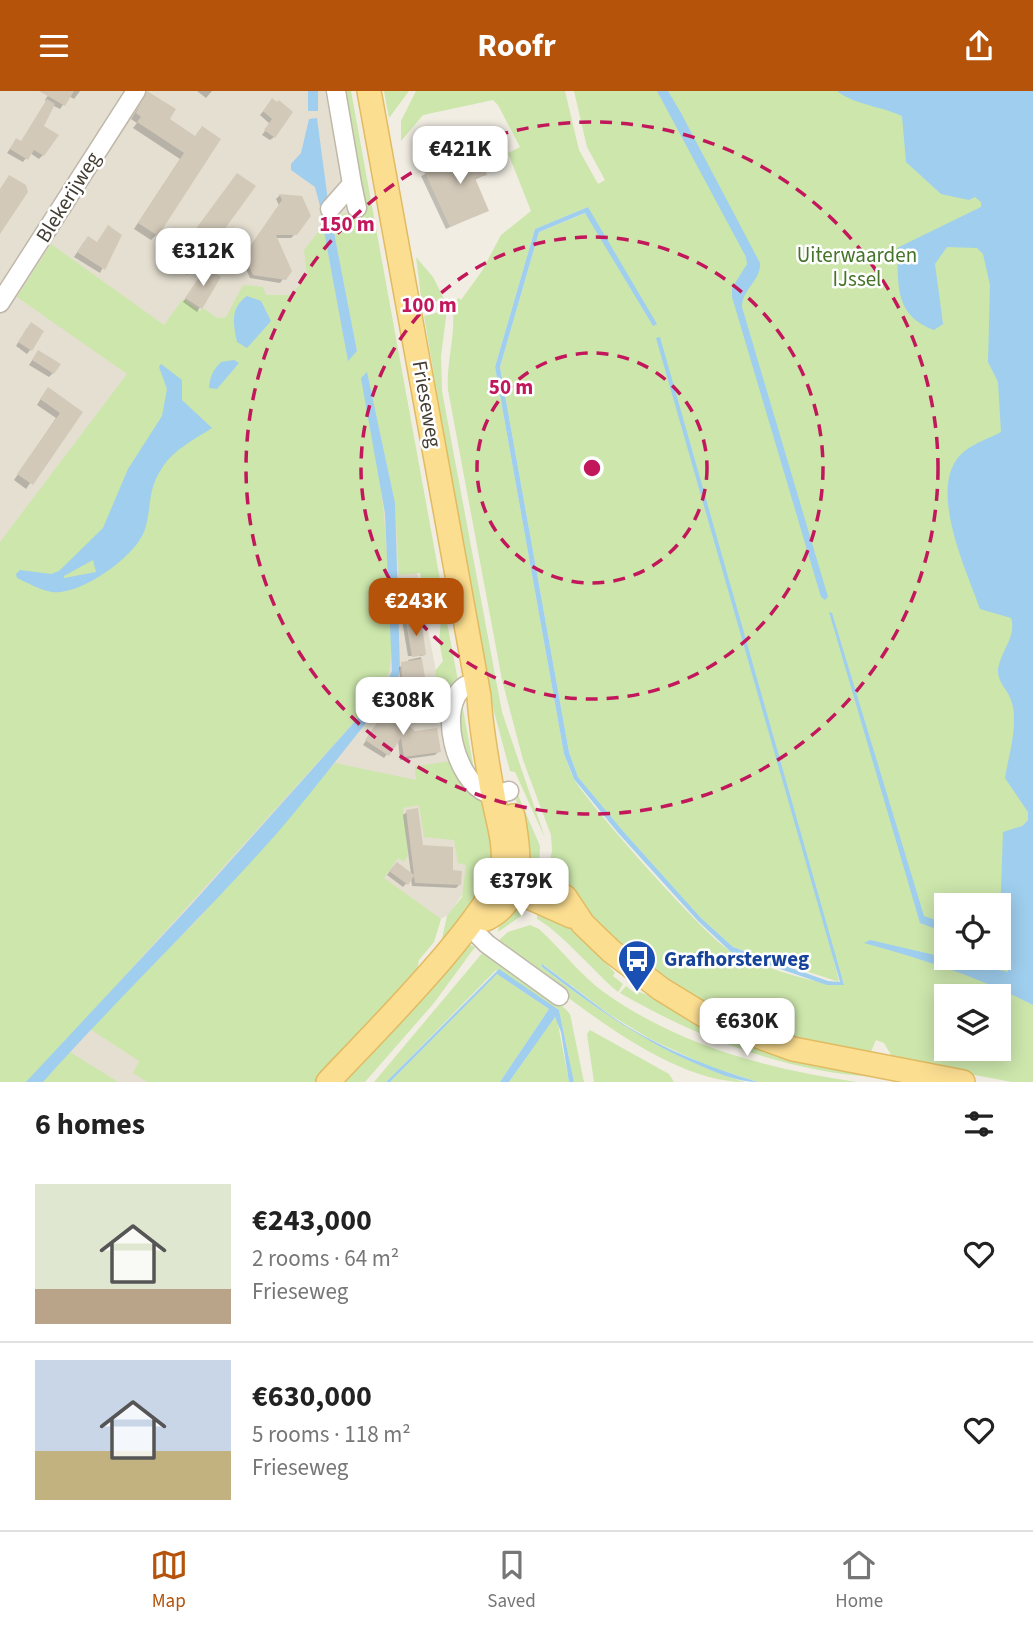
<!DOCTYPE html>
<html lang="en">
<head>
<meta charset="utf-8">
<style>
  :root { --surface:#fff; --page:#f6f6f6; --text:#222; --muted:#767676; --line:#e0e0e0; --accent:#b45309 }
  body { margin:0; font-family:"Source Sans 3",sans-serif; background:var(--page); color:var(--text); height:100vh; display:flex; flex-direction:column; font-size:26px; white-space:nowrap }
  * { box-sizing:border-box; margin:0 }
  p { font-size:23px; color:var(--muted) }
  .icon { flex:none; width:38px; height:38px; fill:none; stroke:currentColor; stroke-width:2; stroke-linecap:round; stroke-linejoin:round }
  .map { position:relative; height:991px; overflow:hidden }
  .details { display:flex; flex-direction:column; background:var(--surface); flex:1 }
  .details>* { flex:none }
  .fabs { position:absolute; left:934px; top:802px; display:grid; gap:14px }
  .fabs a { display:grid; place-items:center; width:77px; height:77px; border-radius:0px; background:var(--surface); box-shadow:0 4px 18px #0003; font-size:35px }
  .price { position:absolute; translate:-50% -60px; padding:0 16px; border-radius:14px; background:#fff; color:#222; font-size:23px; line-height:46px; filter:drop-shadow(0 2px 4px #0008) }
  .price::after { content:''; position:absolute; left:50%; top:42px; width:21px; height:16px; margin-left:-10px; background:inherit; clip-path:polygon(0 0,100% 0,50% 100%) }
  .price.on { background:var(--accent); color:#fff }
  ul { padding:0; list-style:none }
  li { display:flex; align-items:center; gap:21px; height:175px; padding:0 35px }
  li+li { border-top:2px solid var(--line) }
  li span { display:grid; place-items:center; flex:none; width:196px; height:140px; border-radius:0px; color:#555 }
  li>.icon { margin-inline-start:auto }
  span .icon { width:84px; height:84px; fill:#fffc; stroke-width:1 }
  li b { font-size:30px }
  h2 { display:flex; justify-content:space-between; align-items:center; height:84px; padding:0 35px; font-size:30px }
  header { display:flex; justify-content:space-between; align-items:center; height:91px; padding:0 35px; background:var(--accent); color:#fff; font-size:32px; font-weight:700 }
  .tabs { display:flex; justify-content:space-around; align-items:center; height:98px; border-top:2px solid var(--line); background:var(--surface); font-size:19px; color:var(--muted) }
  .tabs a { display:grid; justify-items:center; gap:4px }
  .tabs .on { color:var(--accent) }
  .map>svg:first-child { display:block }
  .residential { fill:#e5dfd1 }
  .green { fill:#cce6ac; fill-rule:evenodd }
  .water { fill:#9fceee; fill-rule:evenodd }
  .shadow { fill:#0003 }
  .building { fill:#d3c9b9 }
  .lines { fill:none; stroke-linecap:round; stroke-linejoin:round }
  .minor-casing { stroke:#bfb8a9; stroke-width:21 }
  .major-casing { stroke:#e1bb62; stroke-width:26 }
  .minor { stroke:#fff; stroke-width:18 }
  .major { stroke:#fcde91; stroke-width:23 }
  .ring { fill:none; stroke:#c2185b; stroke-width:3.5; stroke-dasharray:12 9 }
  .labels { text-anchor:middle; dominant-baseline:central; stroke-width:5; stroke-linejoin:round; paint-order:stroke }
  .street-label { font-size:21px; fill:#433d34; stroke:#fff }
  .park-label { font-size:21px; fill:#457329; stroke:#fff }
  .transit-label { font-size:21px; font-weight:bold; fill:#164399; stroke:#fff; text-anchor:start }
  .centre { fill:#c2185b; stroke:#fff; stroke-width:3.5 }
  .ring-label { font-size:21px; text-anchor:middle; font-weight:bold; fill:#c2185b; stroke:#fff; stroke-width:5; stroke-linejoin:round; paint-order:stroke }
</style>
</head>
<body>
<header><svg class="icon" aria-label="menu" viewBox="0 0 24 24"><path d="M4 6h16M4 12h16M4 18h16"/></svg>Roofr<svg class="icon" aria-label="share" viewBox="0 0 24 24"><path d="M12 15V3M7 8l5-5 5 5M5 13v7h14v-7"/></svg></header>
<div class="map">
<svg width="1033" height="991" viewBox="0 0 1033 991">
  <rect width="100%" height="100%" fill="#f1ede3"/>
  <path class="residential" d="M0,0h325l128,669 14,109 -4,24 -14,22 -9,4 -138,163h-302z"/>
  <path class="green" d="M340,0h11l90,494 -6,33 -7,1 -8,-46 -21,2 -4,-72 -28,-131c10,79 20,156 23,235 0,29 5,57 -7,83l-347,384 -10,8h-26v-540l127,-168 -110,-77 34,-53 113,81 19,-26 17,12 3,-3 14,10 9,-1 17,-32 20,2 3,8h26l15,-20 -3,-25 19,-24 25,134 9,-10 -26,-133 19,-5z
    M384,0h25l-20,27z
    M416,0h149l14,59 19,34 7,-4 -18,-33 -13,-56h459l-21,610 17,111 -1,8 -6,6 -13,126 15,48 9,5v77h-21l-118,-22 -10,-17 -8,-3 -7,16c-59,-13 -120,-25 -173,-56 -56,-32 -102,-79 -150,-122l6,-27 -1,-16 -28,-75 -21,-80 -54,-290c-2,-29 9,-58 4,-86l7,-6 2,2 21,-29 19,-36 30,-24 -23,-58 12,-6 -22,-42 -5,-5 -70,15 -22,26v-20zM588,116l65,119 -67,-113 -47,19 -39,135 69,385 9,25 45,54 78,87 32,29 106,35 -9,-39 14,42c-26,0 -88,-20 -112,-33 -25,-13 -143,-147 -158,-173 -4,-8 -7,-17 -10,-25l-69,-387 40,-138zM947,814h52v52h-52zM947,905h52v52h-52z
    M416,166l17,20 11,22 -22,6z
    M447,219l-6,46 1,35 60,321 43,126 -30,-66 -5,-1 -23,-85 -63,-370z
    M443,510l15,80 -15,36 -8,-46 8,-10 -4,-20z
    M461,607l14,77 -21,-54z
    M452,670l36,40 9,46 -4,29 -52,67 6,-27 15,-19 4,-32 -8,-2 -4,-23 -30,-3 -5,-32 -16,3 5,47 -4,7 -6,-4 -14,20 57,41 -7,23 -15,18 -2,12 -99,110h-171l-14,-9 6,-12 -49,-32 110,-112 135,-154 81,17 -1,-14z
    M514,695l26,60 -1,26 -14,-21z
    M528,813l-7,12 -23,16 2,-14 10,-9z
    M537,816l35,17 43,49 -2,3 10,8 -5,8c-24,-20 -57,-60 -81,-73z
    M530,834l9,4c23,21 41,46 66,64 75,53 163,76 252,89h-99l-50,-16 -58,-27 -41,-25 -65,-49 -2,2c62,49 125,90 202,115 -80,0 -186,-92 -246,-141l10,-9z
    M468,853l7,3 -41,56 -69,79h-25l43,-40z
    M484,860l72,48 14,15 14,68h-10l-15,-72 -63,-40 -110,112h-12z
    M497,883l52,35 -49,73h-110z
    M626,895l10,8 3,-2 237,85c-90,-5 -178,-39 -256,-84z
    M554,927l3,1 12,63h-60z
    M590,939l79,44 5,8h-80l-7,-48z
    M70,961l48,30h-75z"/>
  <path class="water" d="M308,0h10v20h-10z
    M657,0h11l13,22 79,150c1,18 -18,26 -18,44l86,290 -3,3 -4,-3 -89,-300v-9l15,-24 -1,-7z
    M837,0h196v914c-51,-27 -111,-46 -169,-62l6,-3 138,32v-20l-9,-7 4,-113 19,-6 6,-6v-8l-23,-34c4,-24 13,-51 7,-75 -3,-13 -15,-20 -14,-34 3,-19 19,-33 13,-51l-31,-9c-13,-38 -57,-128 -14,-159 11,-8 24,-12 35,-18l-3,-50 -10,-20 2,-77 -7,-31 -6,-6 -30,-1 -12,17 8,60 -9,6c-41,-15 -35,-46 -37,-82l84,-41v-5l-6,-5 -6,3 -28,-6 -35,-32 -4,-46c-21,-10 -47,-11 -65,-25z
    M317,27l11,83 -7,9 -6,-23 -24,-17v-6l10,-11 8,-34z
    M588,116l69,117 -4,2 -68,-113 -46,19 -39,135 69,385 9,25 45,54 78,87 32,29 95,34 12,1 -184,-644 4,-1 184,648h-17l-96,-33 -33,-31 -79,-87 -45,-55 -10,-25 -69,-387 40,-138z
    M331,126l26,134 -9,10 -25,-135z
    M247,205l14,5 10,20 -24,27 -10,-6c-4,-19 -7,-34 10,-46z
    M234,269l5,3 -22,26 -8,-1c1,-12 4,-18 12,-26z
    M161,273l21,16v20l30,28c-17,11 -39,22 -50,40 -15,22 -10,38 -17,61 -8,27 -65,67 -93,63 -12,-2 -24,-9 -35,-14l-1,-4 4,-4 31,4 8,-3 44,-43 25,-59 34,-53 5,-27 -8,-22zM93,469l3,12 -32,6v-2z
    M367,281l28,131 5,167 -6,23 -12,10c-35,43 -68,87 -104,129 -76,86 -159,165 -235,250h-17l165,-177 192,-215 9,-19 -7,-158 -24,-135z
    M829,521l3,1 92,303 23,8v9l-27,-10z
    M542,873c22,16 43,33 65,49 45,32 98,53 151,69 -23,0 -45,-11 -66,-20 -56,-25 -102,-58 -150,-95z
    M499,878l60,41 15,72h-5l-8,-50 -6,-15 -46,65h-9l49,-73 -52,-35 -107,108h-4z"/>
  <path class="shadow" d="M51,0h29l-6,8 -5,-3 -9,13 -8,-4 -10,21 1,29 -4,4 -9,-6 -7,9 -16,-9 9,-13 5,3 26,-41 -2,-2z
    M197,0h15l-6,7z
    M148,1l19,28 27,18 -38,97 -5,5 -17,-11 46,-70 -47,-31 4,-5 -6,-4z
    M272,10l2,36 -4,3 -8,-5 8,-11 -10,-9z
    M463,60l16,7 6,17 -11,5 13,30 -41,19 -25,-53 37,-17z
    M232,90l22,6 -67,88 -16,-12z
    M280,104l21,3 -6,36 -4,4h-16l9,40 -4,5 -30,-5 -8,-18 37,-55 -3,-6z
    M120,144l-20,38 -26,-16 10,-15 13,2z
    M203,182l15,4 -21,35 -14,-10z
    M27,237l3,22 -3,4 -11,-8z
    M35,265l18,17 -4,4 -20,-12z
    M43,304l37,17 -54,77 -12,-9 42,-62 -19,-13z
    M404,522l11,14 9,27 -1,2h-15l-7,-41z
    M421,566l4,32 -24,5 -2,-27 10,-4 -1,-3z
    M385,622l54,38 -4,4 -35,5 -2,-20 -14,18 -21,-13z
    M407,721l14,35 39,37 -4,4 -44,-2 -1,-8 -8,9 -16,-12 6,-8 18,7 -8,-59z"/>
  <path class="building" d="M39,0h35l-9,15z
    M147,0l29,18 -6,10 25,17 7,-10 19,13 -63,97 -20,-13 46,-70 -47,-31 4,-5 -5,-4z
    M272,7l5,4 2,-2 14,12 -18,26 -11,-8 8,-11 -9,-8z
    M47,8l8,5 -11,22 15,9 -15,21 -10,-6 -6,10 -18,-11 6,-11 5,3z
    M496,51l-15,16 6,17 -12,3 14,33 -39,16 -26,-56 36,-15 3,-7 7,3z
    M237,82l19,13 -61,84 -19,-14z
    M9,84l17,10 2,7 -28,42v-45z
    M279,103l23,2 9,20 -14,19h-21l16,36 -6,9 -33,-5 -9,-20 38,-55z
    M108,134l14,10 -17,35 -28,-18 11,-16 9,6z
    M206,176l15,10 -19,32 -17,-11z
    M31,231l13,9 -12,20 -14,-9z
    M38,259l23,14 -7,10 -22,-14z
    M48,296l35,25 -50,73 -16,-11 43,-61 -20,-14z
    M404,519l12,15 6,-1 4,31 -14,2z
    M422,568l5,30 -24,4 -2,-31z
    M388,616l27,24 22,-3 4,24 -37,5 -3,-19 -12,18 -24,-16z
    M418,717l5,37 30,2v23l9,1 -1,14 -46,-2 -1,-7 -6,9 -19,-14 8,-9 17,13 -8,-65z"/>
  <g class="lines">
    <defs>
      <path id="minor" d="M352,93l5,24
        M330,118l22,-25 -16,-93
        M0,212l136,-212
        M477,593l-12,2c-29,20 -9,96 22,107 7,3 14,0 22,-2
        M470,836l17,17 72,52"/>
      <path id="major" d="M501,781l22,3 42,22 18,27 28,27 50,38 49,30 83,30 170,33
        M505,787l8,12 58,26
        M486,828c41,-20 33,-66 27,-103
        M328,991c38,-41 170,-171 175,-218 2,-21 -5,-43 -9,-63 -6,-35 -13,-69 -15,-105l-110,-605"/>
    </defs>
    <use href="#minor" class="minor-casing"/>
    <use href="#major" class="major-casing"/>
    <use href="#minor" class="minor"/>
    <use href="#major" class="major"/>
  </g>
  <g class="ring">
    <circle cx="592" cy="377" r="115"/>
    <circle cx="592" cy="377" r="231"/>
    <circle cx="592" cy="377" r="346"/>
  </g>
  <defs>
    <symbol id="bus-pin" viewBox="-11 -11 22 30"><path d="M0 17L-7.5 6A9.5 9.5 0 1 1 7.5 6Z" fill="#1a4fb4" stroke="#fff"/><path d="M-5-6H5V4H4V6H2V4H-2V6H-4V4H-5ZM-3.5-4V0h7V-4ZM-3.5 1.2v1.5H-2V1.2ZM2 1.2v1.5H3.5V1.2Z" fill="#fff"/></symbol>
  </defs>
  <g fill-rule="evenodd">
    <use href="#bus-pin" x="615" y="846" width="44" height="60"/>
  </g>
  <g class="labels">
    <g class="street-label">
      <text transform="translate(68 106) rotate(-58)">Blekerijweg</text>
      <text transform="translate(427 313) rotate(80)">Frieseweg</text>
    </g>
    <g class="park-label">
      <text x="857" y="164">Uiterwaarden<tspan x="857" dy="24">IJssel</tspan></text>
    </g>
    <g class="transit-label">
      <text x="664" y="868">Grafhorsterweg</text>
    </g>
  </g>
  <circle cx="592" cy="377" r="10" class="centre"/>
  <g class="ring-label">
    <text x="347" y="140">150 m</text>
    <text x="429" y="221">100 m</text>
    <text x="511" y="303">50 m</text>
  </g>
</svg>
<div class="fabs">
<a><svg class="icon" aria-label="locate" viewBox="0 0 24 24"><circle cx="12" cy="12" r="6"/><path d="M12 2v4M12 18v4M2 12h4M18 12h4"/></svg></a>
<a><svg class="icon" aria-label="layers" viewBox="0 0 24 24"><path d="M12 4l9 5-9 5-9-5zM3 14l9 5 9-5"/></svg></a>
</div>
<b class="price" style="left:460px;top:95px">€421K</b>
<b class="price" style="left:203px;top:197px">€312K</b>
<b class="price on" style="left:416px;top:547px">€243K</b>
<b class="price" style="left:403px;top:646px">€308K</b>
<b class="price" style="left:521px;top:827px">€379K</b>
<b class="price" style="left:747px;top:967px">€630K</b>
</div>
<section class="details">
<h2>6 homes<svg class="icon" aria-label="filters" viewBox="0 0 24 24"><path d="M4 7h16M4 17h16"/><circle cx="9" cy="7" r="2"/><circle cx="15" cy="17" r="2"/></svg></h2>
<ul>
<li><span style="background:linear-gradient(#dfe7d0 75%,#b9a48a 0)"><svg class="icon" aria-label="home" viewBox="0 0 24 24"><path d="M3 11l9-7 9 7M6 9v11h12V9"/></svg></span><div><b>€243,000</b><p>2 rooms · 64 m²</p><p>Frieseweg</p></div><svg class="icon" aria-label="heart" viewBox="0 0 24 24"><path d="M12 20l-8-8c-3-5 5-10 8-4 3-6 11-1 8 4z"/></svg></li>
<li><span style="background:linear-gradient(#c9d6e8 65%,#c2b280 0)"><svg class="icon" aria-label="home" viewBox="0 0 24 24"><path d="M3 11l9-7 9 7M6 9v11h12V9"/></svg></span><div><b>€630,000</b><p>5 rooms · 118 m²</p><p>Frieseweg</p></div><svg class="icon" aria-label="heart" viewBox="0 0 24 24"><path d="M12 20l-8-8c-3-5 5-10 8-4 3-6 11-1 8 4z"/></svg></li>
</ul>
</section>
<nav class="tabs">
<a class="on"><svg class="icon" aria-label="map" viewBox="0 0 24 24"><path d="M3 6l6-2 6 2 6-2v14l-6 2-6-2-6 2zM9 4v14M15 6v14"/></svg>Map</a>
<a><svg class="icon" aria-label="saved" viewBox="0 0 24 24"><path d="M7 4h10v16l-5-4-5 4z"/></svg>Saved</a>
<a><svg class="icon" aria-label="home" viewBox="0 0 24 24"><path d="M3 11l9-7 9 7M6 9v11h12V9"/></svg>Home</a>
</nav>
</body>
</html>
